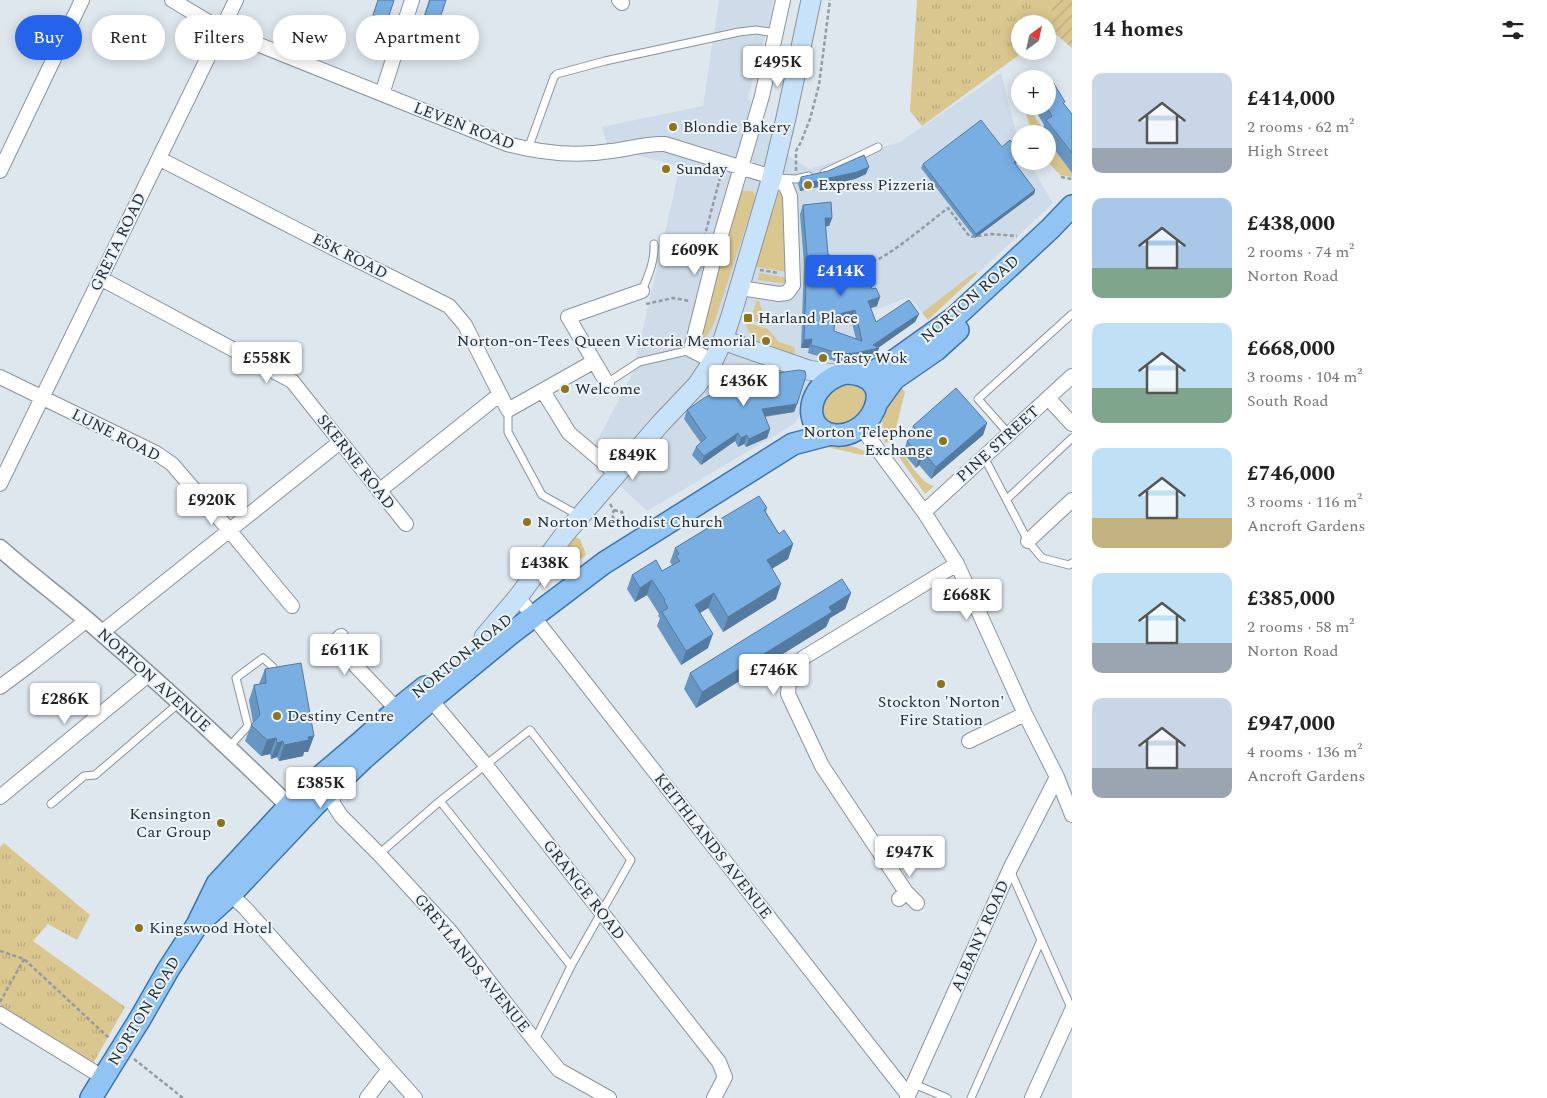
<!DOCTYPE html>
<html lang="en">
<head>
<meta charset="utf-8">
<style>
  :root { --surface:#fff; --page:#f6f6f6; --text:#222; --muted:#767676; --accent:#2563eb }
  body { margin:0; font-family:Spectral,serif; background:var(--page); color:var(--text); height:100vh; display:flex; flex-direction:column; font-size:19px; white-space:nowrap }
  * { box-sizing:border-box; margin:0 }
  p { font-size:16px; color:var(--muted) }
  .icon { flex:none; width:28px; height:28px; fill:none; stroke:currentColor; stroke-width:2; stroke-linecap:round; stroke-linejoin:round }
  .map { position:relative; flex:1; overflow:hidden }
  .panel { display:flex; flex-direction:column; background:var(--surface); width:475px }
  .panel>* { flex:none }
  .banner { position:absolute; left:15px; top:15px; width:475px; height:45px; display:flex; gap:10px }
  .needle { width:32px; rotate:33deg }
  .fabs { position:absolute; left:1011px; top:15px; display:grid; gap:10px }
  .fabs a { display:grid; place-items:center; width:45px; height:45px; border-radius:50%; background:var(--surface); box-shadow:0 2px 12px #0003; font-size:25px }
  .price { position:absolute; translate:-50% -42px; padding:0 11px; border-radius:5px; background:#fff; color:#222; font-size:16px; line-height:32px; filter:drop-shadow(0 1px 2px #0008) }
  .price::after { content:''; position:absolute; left:50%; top:30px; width:15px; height:11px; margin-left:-8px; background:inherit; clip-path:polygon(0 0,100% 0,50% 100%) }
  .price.on { background:var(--accent); color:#fff }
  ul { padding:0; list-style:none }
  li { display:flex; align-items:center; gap:15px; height:125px; padding:0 20px }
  li span { display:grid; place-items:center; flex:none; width:140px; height:100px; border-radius:10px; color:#555 }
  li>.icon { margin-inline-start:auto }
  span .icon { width:60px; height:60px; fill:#fffc; stroke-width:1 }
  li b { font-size:21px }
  h2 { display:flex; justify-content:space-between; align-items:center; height:60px; padding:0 20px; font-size:21px }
  .tag { padding:0 18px; border-radius:22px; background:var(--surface); box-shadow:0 2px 12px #0003; font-size:18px; line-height:45px }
  .tag.on { background:var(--accent); color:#fff }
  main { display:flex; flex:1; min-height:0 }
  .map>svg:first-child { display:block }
  .built { fill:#cedbe9 }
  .grass { fill:#dac68f }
  .park { fill:url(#park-tufts) }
  .garden { fill:url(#garden-furrows) }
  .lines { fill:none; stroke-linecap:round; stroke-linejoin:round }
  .service-casing { stroke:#8b939a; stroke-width:9 }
  .minor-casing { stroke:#8b939a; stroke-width:16 }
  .tertiary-casing { stroke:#8b939a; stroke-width:19 }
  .secondary-casing { stroke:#8b939a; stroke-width:21 }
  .primary-casing { stroke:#3c75aa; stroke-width:24 }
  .path { stroke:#959ba1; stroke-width:2.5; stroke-dasharray:4 2.5; stroke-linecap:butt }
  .service { stroke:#fff; stroke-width:7 }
  .minor { stroke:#fff; stroke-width:14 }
  .tertiary { stroke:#fff; stroke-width:16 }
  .secondary { stroke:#c8e2f9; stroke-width:19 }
  .primary { stroke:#91c4f4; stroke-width:21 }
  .primary-bridge-casing { stroke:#3c75aa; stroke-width:24; stroke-linecap:butt }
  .primary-bridge { stroke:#91c4f4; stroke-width:21 }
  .wall { fill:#6896c3; fill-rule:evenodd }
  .shaded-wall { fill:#557a9f }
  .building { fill:#79aee3; stroke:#557a9f; fill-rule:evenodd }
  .poi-dot { fill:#907419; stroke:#ebf3fb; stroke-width:2 }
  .labels { text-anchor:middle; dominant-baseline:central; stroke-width:4; stroke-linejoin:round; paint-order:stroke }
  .street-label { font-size:16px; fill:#272b2e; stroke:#ebf3fb }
  .poi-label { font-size:16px; fill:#272b2e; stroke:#ebf3fb; text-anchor:start }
</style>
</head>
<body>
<main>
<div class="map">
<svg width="1072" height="1098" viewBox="0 0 1072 1098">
  <defs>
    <pattern id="park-tufts" width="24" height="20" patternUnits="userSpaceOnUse" patternTransform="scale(1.25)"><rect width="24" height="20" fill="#dac68f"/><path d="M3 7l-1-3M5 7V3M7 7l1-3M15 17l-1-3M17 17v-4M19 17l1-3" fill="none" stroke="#bbaa7c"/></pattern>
    <pattern id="garden-furrows" width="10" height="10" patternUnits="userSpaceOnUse" patternTransform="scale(1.25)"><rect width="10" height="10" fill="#dac68f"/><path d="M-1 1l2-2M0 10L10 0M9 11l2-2" fill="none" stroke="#bbaa7c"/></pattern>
  </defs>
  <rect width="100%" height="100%" fill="#dee6ee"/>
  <path class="built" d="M719,0h54l-2,16 -23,81 41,59 20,13 91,-27 101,-69 19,76v12h8l25,42 -125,117 -19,-23 -47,18 9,43 -40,7 -37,59 -147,87 -38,-36 -14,-30 38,-72 47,-207 -72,-18 -6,-21 101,-21z"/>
  <path class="grass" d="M1024,106h6l6,13 9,12 -3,3h-10z
    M1048,141l24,32v4l-12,-2 -13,-14z
    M739,191h11l4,1 1,6 -41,126 -11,19 -5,-3z
    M781,191l4,1 2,80 -30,-5 -2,-2 24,-73z
    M975,272l2,2 -49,46 -6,-7z
    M759,273l29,5v6l-30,-4z
    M757,300l2,2 8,23 -17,-5z
    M746,322l22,7 11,13 16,5 -1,7 -40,-15v-3c-5,-4 -8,-7 -8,-14z
    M759,364l32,9 -46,7z
    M851,382l14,6 2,15 -12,18 -17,7 -16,-7 -2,-17 15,-18z
    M899,383l6,9 -12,48 -8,3c-7,-22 0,-42 14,-60z
    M826,443c15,1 27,2 41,9v4l-45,-10z
    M898,446c8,11 23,38 36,40l-9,8 -29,-41z
    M573,536l7,3 6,15 -2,3 -37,20 -4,-1z"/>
  <path class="park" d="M917,0h135v31l-4,3v-10h-28v27h4l-102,75 -12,-15z
    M4,843l86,72 -13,25 -29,-16 -15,17 92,66 -34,60 -91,-57v-163z"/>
  <path class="garden" d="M1052,0h20v48l-20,-17z"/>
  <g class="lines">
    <defs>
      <path id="service" d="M528,149l26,-72 3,-3 48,-13 134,-29 17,-2 20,3
        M824,173l54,-26
        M777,178l19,1 13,-3
        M642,291c6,-15 13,-30 12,-47
        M607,383l32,-21 52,-12
        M508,410v22l34,63 36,20
        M1009,434l-31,-35 94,-85
        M984,457l44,84 14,17 27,7 3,-2
        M1007,499l65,-61
        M229,747l19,-21 -12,-48 27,-20 10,9
        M440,801l131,165
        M51,804l33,-28 11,-1 84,-72
        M379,854l61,-53 90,-71 101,130 -60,106 -36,74
        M1010,870l62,140
        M914,1084l33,14
        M971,1098l70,-158"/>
      <path id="minor" d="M172,0l50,30 285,114c34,9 68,13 104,7 18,-2 35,-8 54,-7l107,33 14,9 4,10 3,89 -6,8 -8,1 -39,-6
        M619,0l3,3
        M382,94l30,-94
        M160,159l169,87 120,60 16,19 43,85 85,-48
        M0,171l82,-171
        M100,278l192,103 114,143
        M713,361l-22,-11 22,-88 49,-166 21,-96
        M0,377l156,76 16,11 57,66 63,76
        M607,383l-39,-66 74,-26
        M543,391l26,42 48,41
        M1048,398l24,26
        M861,427l63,85 33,52 68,150 32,63 15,38
        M0,484l236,-484
        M379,491l120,-96
        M924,512l148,-136
        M1028,541l44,-41
        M518,597l390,498
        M101,633l239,-191
        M341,636l-7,7 56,59 9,6
        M0,687l31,-23 56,-44
        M426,694l59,70 234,298 6,15 -11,21
        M969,741l56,-27
        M330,790l4,15 7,11 38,38 71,77 85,110 24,29 50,28
        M0,797l148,-122
        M226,890l19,18 170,190
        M906,892l-84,-126 -34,-72c1,-18 4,-23 15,-36l154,-94
        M899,899l7,-7 11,11
        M0,1014l104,64
        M367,1098l22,-29
        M907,1098l103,-229 47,-92
        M1032,1098l40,-88"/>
      <path id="tertiary" d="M0,548c28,25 59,48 87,72 72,62 142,127 209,193"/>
      <path id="secondary" d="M723,340l85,30 32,5
        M484,637l34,-40 46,-62 96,-111 37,-39 16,-24 10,-21 8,-24 41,-139 14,-59 25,-118"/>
      <path id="primary" d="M846,373c60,2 22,75 -19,60 -18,-7 -19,-27 -9,-42 6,-9 18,-16 28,-18z
        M856,373l16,-1 19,-9 63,-45 96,-89 22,-23
        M878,401l16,-22 42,-29 22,-20
        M197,925l34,-31 84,-89 48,-46 72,-63 74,-61 95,-72 189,-119 38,-10
        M140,1019l28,-49 29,-45 20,-41 85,-92 59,-50 38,-34 26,-21
        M91,1098l16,-26"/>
    </defs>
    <use href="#service" class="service-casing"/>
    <use href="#minor" class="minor-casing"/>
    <use href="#tertiary" class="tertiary-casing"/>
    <use href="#secondary" class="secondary-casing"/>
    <use href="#primary" class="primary-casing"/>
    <path class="path" d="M796,171v-20l5,-9 9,-23 9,-34 11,-85
      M1061,177l11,2
      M701,250l20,-76
      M861,267c28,-9 63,-41 87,-59l22,29 22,-3 25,2
      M760,270l19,3
      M646,304l27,-6 17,3
      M610,504l4,6 -2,5 2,4 3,2 4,-1 7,9
      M614,510l8,2 1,4 -2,4
      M0,951l24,8 85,79
      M0,1002l24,-43
      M134,1059l49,39"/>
    <use href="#service" class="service"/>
    <use href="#minor" class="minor"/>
    <use href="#tertiary" class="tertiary"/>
    <use href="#secondary" class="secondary"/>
    <use href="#primary" class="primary"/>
    <defs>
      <path id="primary-bridge" d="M107,1072l33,-53"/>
    </defs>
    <use href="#primary-bridge" class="primary-bridge-casing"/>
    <use href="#primary-bridge" class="primary-bridge"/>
  </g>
  <path class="wall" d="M378,0h16l-9,27 -15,-4z
    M429,0h17l-18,54 -15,-5z
    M1064,104l8,10v59l-24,-32v-7l-7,-1 3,-8 -11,-19h15z
    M1002,147l33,43 -1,4 -59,44 -54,-70 2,-4z
    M866,174l-11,5 -55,12 -2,-7 3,-7z
    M803,205l29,13 -3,8h-4l5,44 47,36 -7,2 6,14 43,-8 -4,8 -36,25 -3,9 -23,5 -15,1 -30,-9 1,-5h-8l3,-84 -4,-50zM851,319l5,20 -22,-8v-8z
    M797,404l-3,8 -29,5 5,12 -3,9 -21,9 -2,-3 -6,3 -3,-6 -34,24 -9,-10 4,-8 5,-4 -17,-24 3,-9z
    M987,423l-4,12 -52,44 -12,-14 -3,3 -13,-15 4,-12 3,-2 -2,-1 5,-12z
    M767,508l-1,4 13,22 14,10 -5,15 -16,9 4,31 -53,33 -15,-24 -8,5 8,35 -27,17 -24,-39 3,-8 -2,-2 1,-2 -12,-19 -12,7 -8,-13 5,-14 30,-4 10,-6 -2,-3 5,-14 31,-19 1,-2z
    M851,593l-6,16 -15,9 -4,9 -130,81 -12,-19 6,-16z
    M265,669l49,67 -6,16h-4l-1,4 -24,5 -2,-4 -6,2 -1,-5 -9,2 -16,-15 6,-16 2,-2 -4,-23 5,-15 5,-1z"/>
  <path class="shaded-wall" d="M1020,158v2l-7,6 1,-4z
    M869,167l-3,7 -11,5 -55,12 2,-7z
    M1035,190l-1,4 -59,44 1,-4z
    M825,218h7l-3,8 -7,1z
    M880,297l-3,9 -12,4 3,-9z
    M855,310l-4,9 -19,5 3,-9z
    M919,314l-4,8 -37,26h1l-3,8 -23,5 -15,1 3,-8 32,-9z
    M812,339l-3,9h-8l3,-8z
    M797,404l-3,8 -35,5 3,-8z
    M987,423l-4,12 -52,44 5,-12z
    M770,429l-3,9 -21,9 3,-8z
    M738,433l-3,8 -34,24 3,-9z
    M747,435l-3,9 -6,3 3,-9z
    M924,453l-5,12 -3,3 4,-12z
    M793,544l-5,15 -26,16 5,-15z
    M652,580l-5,15 -12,7 5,-14z
    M781,584l-5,15 -53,33 5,-15z
    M714,593l-6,15 -18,11 5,-14z
    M851,593l-6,16 -15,9 -4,9 -130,81 6,-16 127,-85z
    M713,634l-5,14 -27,17 5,-14z
    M314,736l-6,16h-4l-1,4 -24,5 5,-16 24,-8z
    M276,738l-6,16 -9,2 6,-16z
    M283,741l-6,16 -6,2 6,-16z"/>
  <path class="building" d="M378,0h16l-6,19 -15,-4z
    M430,0h16l-15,46 -15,-5z
    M1053,82l12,20 -2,1 9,11v39l-26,-33 6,-4 -6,-10h2v-21z
    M981,120l21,27 8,-7 10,13v5l-6,4 21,28 -59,44 -53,-70z
    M864,155l5,12 -12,5 -55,12 -1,-7 27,-6z
    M831,202l1,16h-7l3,37h2v15l15,-1 17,-6 10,26 4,-1 4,9 -12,4 8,21 33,-22 10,14 -46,31 6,3 -23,5 -15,1 -30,-9 1,-6 -8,1 3,-85 -4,-50zM855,310l7,31 -28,-10 1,-16z
    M799,370l6,1 1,5 -9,28 -35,5 8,20 -21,10 -2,-4 -6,3 -3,-5 -34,23 -8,-9 10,-9 -19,-28 17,-12 45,-21z
    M956,388l31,35 -51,44 -12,-14 -4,3 -13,-15 11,-9 -5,-6z
    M759,496l8,12 -3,2 15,24 5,-4 9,14 -26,16 14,24 -53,33 -14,-24 -19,12 18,29 -27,17 -24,-39 6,-4 -4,-7 1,-1 -13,-20 -12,8 -8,-13 24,-15 6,11 18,-10 -4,-5 3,-2 -4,-6 33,-20 -1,-1z
    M842,579l9,14 -22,14 3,5 -130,80 -12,-19z
    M301,663l13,73 -6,1 1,3 -25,5 -1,-4 -6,2 -1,-5 -9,2 -16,-15 9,-10 -6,-30 12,-2 -1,-14z"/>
  <g class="poi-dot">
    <circle cx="673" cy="127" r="5"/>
    <circle cx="666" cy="169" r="5"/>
    <circle cx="808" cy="185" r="5"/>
    <rect x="743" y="313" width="10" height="10" rx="2.5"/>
    <circle cx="766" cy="341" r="5"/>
    <circle cx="823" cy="358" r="5"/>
    <circle cx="565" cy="389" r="5"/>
    <circle cx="943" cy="441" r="5"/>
    <circle cx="527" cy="522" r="5"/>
    <circle cx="941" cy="684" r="5"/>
    <circle cx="277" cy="716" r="5"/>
    <circle cx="221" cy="823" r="5"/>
    <circle cx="139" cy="928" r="5"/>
  </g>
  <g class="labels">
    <g class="street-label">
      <text transform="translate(464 126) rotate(21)">LEVEN ROAD</text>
      <text transform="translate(118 242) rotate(-64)">GRETA ROAD</text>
      <text transform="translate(350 256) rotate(27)">ESK ROAD</text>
      <text transform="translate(970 299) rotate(-41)">NORTON ROAD</text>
      <text transform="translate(116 435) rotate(27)">LUNE ROAD</text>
      <text transform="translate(998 444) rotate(-42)">PINE STREET</text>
      <text transform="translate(356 462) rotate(52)">SKERNE ROAD</text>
      <text transform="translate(462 656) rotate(-39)">NORTON ROAD</text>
      <text transform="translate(154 680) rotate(42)">NORTON AVENUE</text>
      <text transform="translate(713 846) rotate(52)">KEITHLANDS AVENUE</text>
      <text transform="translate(584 890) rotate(52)">GRANGE ROAD</text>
      <text transform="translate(980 936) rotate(-66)">ALBANY ROAD</text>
      <text transform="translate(472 963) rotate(51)">GREYLANDS AVENUE</text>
      <text transform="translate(144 1011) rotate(-59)">NORTON ROAD</text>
    </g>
    <g class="poi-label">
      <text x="683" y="127">Blondie Bakery</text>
      <text x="676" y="169">Sunday</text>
      <text x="818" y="185">Express Pizzeria</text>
      <text x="758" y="318">Harland Place</text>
      <text x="756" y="341" text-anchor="end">Norton-on-Tees Queen Victoria Memorial</text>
      <text x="833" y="358">Tasty Wok</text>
      <text x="575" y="389">Welcome</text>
      <text x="933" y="432" text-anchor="end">Norton Telephone<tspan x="933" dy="18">Exchange</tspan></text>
      <text x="537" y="522">Norton Methodist Church</text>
      <text x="941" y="702" text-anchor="middle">Stockton 'Norton'<tspan x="941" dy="18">Fire Station</tspan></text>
      <text x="287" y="716">Destiny Centre</text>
      <text x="211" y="814" text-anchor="end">Kensington<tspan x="211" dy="18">Car Group</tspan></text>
      <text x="149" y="928">Kingswood Hotel</text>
    </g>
  </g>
</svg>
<div class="fabs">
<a><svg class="needle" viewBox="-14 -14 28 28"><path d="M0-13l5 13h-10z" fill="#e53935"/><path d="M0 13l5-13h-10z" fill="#767676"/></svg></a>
<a>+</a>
<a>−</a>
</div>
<b class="price" style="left:778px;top:88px">£495K</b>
<b class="price" style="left:695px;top:276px">£609K</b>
<b class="price on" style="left:841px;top:297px">£414K</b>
<b class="price" style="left:267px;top:384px">£558K</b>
<b class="price" style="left:744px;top:407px">£436K</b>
<b class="price" style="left:633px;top:481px">£849K</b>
<b class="price" style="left:212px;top:526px">£920K</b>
<b class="price" style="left:545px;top:589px">£438K</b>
<b class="price" style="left:967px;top:621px">£668K</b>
<b class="price" style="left:345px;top:676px">£611K</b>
<b class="price" style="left:774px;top:696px">£746K</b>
<b class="price" style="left:65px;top:725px">£286K</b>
<b class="price" style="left:321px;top:809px">£385K</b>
<b class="price" style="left:910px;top:878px">£947K</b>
<div class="banner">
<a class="tag on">Buy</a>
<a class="tag">Rent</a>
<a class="tag">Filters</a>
<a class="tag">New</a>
<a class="tag">Apartment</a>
</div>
</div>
<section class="panel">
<h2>14 homes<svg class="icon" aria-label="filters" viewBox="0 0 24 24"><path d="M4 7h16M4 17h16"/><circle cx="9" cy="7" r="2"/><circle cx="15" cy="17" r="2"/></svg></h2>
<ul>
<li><span style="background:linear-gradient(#c9d6e8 75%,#9aa5b1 0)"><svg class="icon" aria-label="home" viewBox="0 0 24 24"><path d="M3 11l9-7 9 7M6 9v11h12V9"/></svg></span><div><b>£414,000</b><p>2 rooms · 62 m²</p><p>High Street</p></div></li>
<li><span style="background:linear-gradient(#a9c7e8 70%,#7fa58c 0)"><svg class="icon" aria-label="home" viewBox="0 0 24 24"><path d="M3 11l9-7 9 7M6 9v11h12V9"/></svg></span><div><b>£438,000</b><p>2 rooms · 74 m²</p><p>Norton Road</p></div></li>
<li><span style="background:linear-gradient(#bfe0f5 65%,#7fa58c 0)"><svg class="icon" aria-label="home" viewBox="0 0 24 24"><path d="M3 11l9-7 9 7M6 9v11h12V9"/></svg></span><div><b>£668,000</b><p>3 rooms · 104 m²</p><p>South Road</p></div></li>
<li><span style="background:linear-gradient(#bfe0f5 70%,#c2b280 0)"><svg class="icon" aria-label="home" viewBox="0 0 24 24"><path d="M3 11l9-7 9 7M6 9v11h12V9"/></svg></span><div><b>£746,000</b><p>3 rooms · 116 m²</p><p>Ancroft Gardens</p></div></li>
<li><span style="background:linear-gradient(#bfe0f5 70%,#9aa5b1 0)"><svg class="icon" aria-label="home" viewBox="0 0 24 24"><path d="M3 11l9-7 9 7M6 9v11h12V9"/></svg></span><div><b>£385,000</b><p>2 rooms · 58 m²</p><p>Norton Road</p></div></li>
<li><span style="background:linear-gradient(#c9d6e8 70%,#9aa5b1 0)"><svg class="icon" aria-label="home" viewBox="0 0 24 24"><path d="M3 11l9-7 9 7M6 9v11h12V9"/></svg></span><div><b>£947,000</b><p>4 rooms · 136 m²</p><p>Ancroft Gardens</p></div></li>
</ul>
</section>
</main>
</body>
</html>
